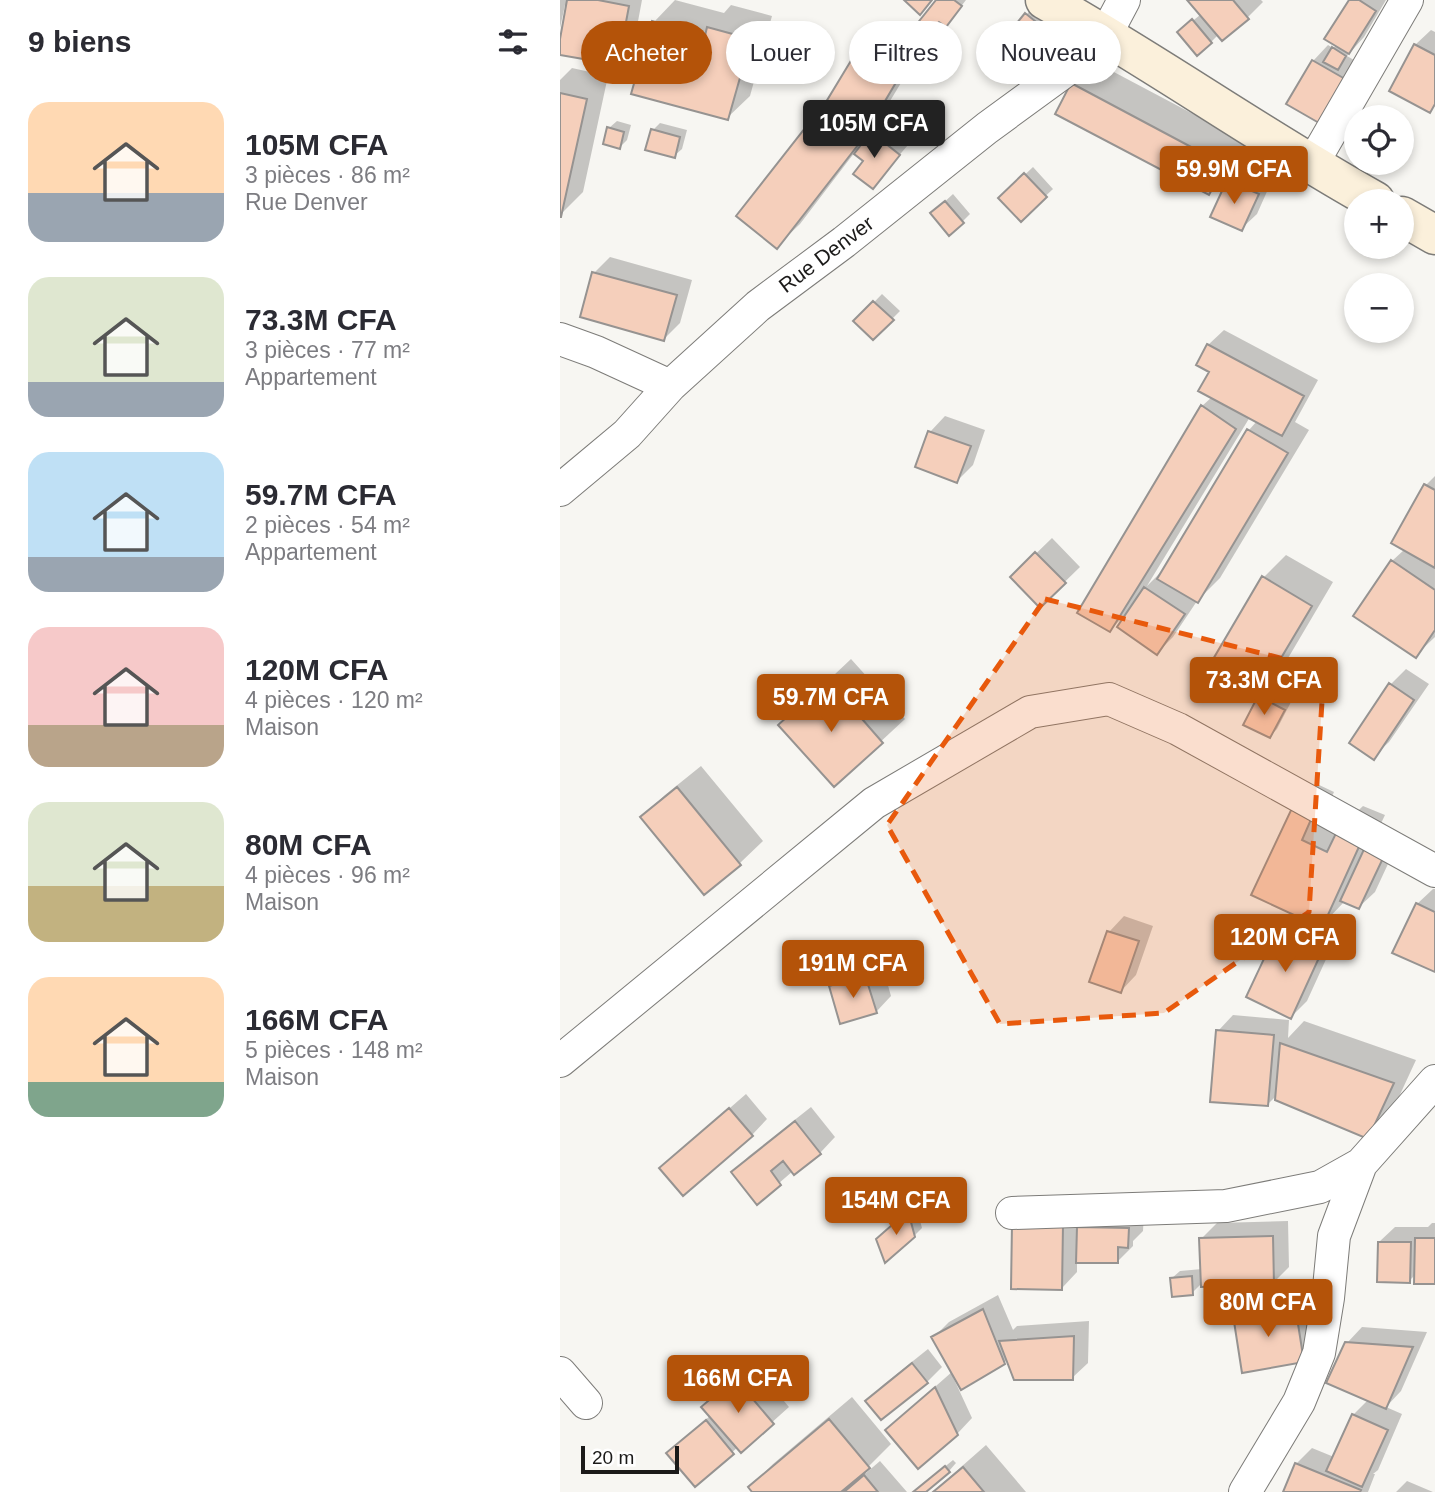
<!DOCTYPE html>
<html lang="fr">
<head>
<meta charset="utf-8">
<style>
  :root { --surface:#fff; --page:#f7f7f7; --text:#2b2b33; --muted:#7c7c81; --accent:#b45309 }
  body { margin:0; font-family:Arial,sans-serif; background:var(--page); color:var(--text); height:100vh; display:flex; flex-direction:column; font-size:26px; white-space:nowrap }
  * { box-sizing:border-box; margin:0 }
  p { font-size:23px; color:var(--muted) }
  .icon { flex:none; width:38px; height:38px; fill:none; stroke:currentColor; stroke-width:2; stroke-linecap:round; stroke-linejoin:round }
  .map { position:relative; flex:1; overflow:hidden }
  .drawer { display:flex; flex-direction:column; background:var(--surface); width:560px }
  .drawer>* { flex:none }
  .top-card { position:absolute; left:21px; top:21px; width:665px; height:63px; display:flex; gap:14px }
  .fabs { position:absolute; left:784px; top:105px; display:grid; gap:14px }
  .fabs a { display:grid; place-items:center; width:70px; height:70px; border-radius:50%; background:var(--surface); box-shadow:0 4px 10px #0003; font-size:35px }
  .scale { position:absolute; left:21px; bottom:18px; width:98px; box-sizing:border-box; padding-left:7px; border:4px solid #1b1a19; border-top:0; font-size:19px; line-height:24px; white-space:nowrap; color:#1b1a19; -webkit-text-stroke:5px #fff; paint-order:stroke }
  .price { position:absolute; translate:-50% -60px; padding:0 16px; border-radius:7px; background:var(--accent); color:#fff; font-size:23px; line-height:46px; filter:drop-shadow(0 2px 4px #0008) }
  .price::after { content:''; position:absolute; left:50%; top:42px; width:21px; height:16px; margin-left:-10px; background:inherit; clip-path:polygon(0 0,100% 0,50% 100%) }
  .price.active { background:#222; color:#fff }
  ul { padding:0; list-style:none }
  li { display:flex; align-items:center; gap:21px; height:175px; padding:0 28px }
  li span { display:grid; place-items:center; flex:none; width:196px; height:140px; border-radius:21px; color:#555 }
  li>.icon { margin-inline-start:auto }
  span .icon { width:84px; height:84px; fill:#fffc; stroke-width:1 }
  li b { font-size:30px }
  h2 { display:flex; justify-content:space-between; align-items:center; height:84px; padding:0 28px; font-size:30px }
  .tag { padding:0 24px; border-radius:32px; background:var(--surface); box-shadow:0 4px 10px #0003; font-size:24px; line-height:63px }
  .tag.active { background:var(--accent); color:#fff }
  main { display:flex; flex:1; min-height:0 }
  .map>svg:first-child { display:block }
  .shadow { fill:#0003; fill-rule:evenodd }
  .building { fill:#f5cfbb; stroke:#969391; stroke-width:2 }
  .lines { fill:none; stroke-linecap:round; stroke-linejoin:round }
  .street-casing { stroke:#7d7c79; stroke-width:34 }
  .secondary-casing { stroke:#7d7c79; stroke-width:41 }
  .street { stroke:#fff; stroke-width:32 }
  .secondary { stroke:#fbf0db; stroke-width:38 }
  .marked { fill:#e8590c; fill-opacity:0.2; stroke:#e8590c; stroke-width:5; stroke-dasharray:14 9; stroke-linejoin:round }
  .labels { text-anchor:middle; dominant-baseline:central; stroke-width:5; stroke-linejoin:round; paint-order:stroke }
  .street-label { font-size:21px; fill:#1b1a19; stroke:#fff }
</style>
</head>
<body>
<main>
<section class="drawer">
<h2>9 biens<svg class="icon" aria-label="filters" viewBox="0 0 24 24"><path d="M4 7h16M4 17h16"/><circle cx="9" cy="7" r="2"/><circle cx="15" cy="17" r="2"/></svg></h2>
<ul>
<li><span style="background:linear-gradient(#ffd9b3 65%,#9aa5b1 0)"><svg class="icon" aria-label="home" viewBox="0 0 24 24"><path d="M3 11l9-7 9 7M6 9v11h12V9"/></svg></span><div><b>105M CFA</b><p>3 pièces · 86 m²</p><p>Rue Denver</p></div></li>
<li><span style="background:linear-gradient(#dfe7d0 75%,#9aa5b1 0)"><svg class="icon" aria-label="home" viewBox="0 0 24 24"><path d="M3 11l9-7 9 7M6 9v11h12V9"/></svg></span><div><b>73.3M CFA</b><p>3 pièces · 77 m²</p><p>Appartement</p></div></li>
<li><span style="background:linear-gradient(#bfe0f5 75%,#9aa5b1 0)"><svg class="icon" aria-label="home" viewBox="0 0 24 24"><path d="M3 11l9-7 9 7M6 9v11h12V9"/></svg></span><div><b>59.7M CFA</b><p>2 pièces · 54 m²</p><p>Appartement</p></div></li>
<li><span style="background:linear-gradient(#f6c9c9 70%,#b9a48a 0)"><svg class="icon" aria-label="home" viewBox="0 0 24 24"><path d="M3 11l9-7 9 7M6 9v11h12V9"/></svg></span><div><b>120M CFA</b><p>4 pièces · 120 m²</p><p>Maison</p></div></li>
<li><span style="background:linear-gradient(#dfe7d0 60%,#c2b280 0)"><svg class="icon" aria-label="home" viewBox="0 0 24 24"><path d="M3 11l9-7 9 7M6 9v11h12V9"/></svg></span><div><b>80M CFA</b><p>4 pièces · 96 m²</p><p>Maison</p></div></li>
<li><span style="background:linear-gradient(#ffd9b3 75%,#7fa58c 0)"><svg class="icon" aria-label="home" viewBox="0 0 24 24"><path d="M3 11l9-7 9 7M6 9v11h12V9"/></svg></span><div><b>166M CFA</b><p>5 pièces · 148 m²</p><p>Maison</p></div></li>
</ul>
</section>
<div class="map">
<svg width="875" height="1492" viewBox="0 0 875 1492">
  <rect width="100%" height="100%" fill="#f7f6f2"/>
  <path class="shadow" d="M0,0h82l-9,48 -16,15 -57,-10 8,-48h-3l-5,23z
    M115,0l49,13 7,-8 41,11 -22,80 -23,22 -73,-96z
    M378,0h28l-13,17z
    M629,0h72l2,2 -16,16 -29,17 -7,7 -27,-14 16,-13z
    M791,0h35l-22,37 -17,19 33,19 -25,42 -42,-56 15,-16 5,3 4,-3z
    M474,7l28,23 -12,14 -24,-29z
    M871,30l4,2v74l-5,5 -15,-66z
    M315,34l41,24 -32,53 2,2 -9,12 1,2 9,-9 27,20 -42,49 -6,-26 -11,-9 -55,72 -23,22 48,-141 34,-55z
    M535,62l151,80 -15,29 -23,22 -136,-109z
    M12,68l36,8 -25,116 -23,23v-135z
    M821,111l10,6h-16z
    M57,121l14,4 -4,15 -7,7 -11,-19z
    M100,123l27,7 -5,19 -8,7 -21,-26z
    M684,166l29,12 -16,36 -16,15 -13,-48z
    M473,167l20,22 -32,30 -21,-21z
    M393,194l17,20 -20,20 -10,-28z
    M50,257l82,23 -12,43 -16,16 -70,-66z
    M322,294l18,17 -27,27 -17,-17z
    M664,330l94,50 -23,42 14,8 -89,148 -23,23 -24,36 -16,16 -32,-38 -15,15 92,-224 10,-9 -4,-52zM690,417l7,4 -8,9 -88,142 -14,14z
    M385,416l40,14 -12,35 -16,16 -40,-15 13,-34z
    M875,476v161l-20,19 -23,-95 13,-12 21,-64z
    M492,538l28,29 -40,39 -28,-29z
    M726,555l47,27 -49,83 -22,23 1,-110z
    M291,659l54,60 -71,66 -53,-60z
    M846,669l23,15 -40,58 -16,15 18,-73z
    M706,689l25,13 -14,27 -7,7 -11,-39z
    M141,766l62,75 -23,22 -36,29 -62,-75 23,-22z
    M757,784l17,8 -11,25 19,9 21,-20 22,9 -12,25 27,-2 -25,54 -16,15 -14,-6 -24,25 17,7 -31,68 -16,16 -11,-87 16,-16 -2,-107z
    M873,889h2v81l-18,-66z
    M564,916l29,10 -17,49 -15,16 -12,-59z
    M321,961l10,35 -15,16 -45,-25 15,-16z
    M673,1015l56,5 -1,18 16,-17 112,39 -25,54 -23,23 -91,-42 -10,10 -49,-74z
    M186,1094l21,25 -15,16 -91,33z
    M251,1107l24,30 -15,16 -27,18 -36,31 -24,-30 16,-16z
    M356,1205l6,23 -8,8 -29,-5z
    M518,1210v19l17,-17 49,1 -1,18 -10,10v5l-16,16 -40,-1v11l-15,16 -48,-63z
    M728,1221l1,46 -16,16 -73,2 -8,8 -20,-15 8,-7 22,-2 -1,-30 16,-16z
    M872,1223h3v14h-5v3h5v43l-19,-9 -7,7 -30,-39 16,-15h33z
    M750,1290l9,55 -16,16 -69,-45 16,-16z
    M438,1295l15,35 4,-4 72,-5 -1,42 -16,15 -64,-19 -4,4 -51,14 19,41 -15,16 -54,-19 50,-44 -20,-33 16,-16z
    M802,1327l65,5 -26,59 -15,16 16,7 -24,56 -5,4h2l-7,18h-84l12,-28 16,-16 22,9 19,-42 16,-16 -22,-56z
    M368,1349l14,18 -15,15 -60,19 16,-16z
    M192,1363l37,44 -48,43 -3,-3 -43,38 -27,-32 43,-38 -7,-8z
    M292,1397l39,47 -27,27 2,2 14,-12 27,31h-152l-5,-5 23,-23z
    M426,1445l40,47h-94l4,-3z
    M393,1460l3,3 -7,8 -26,21h-9z
    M847,1481l26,11h-37z"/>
  <path class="building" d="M7,0h31l31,6 -11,59 -58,-10v-16z
    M344,0h28l-12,15z
    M376,0h18l8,6 -16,21 -7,-5 -14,18 -13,-10z
    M627,0h46l16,19 -27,22z
    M789,0h10l17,11 -27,43 -25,-15z
    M465,13l31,25 -14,16 -30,-25z
    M632,19l20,24 -15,13 -20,-24z
    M92,21l53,15 2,-9 44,12 -23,81 -97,-26z
    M854,44l21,11v49l-5,9 -41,-22z
    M772,47l14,9 -8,14 -15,-8z
    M298,49l43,25 -32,54 -43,-26z
    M752,60l54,31 -26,44 -54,-31z
    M511,83l154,82 -16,30 -154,-81z
    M0,93l27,6 -26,118h-1z
    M264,104l41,32 -88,113 -41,-33z
    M47,127l17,5 -4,17 -17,-5z
    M91,129l29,8 -5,21 -30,-8z
    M311,132l29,23 -27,34 -20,-15 10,-13 -9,-7z
    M464,173l23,24 -26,25 -23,-24z
    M667,180l32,14 -17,37 -32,-14z
    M385,201l19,22 -15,13 -19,-23z
    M32,272l85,23 -13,46 -84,-24z
    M313,301l21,19 -21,20 -20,-19z
    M647,344l97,52 -22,40 -84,-45 11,-19 -13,-7z
    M641,405l35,24 -126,203 -33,-19z
    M687,429l41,24 -90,150 -41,-24z
    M368,431l43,15 -14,37 -42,-16z
    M864,484l11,6v78l-44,-25z
    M475,552l31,31 -26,25 -30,-31z
    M831,560l44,30v40l-19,28 -63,-42z
    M702,576l50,30 -50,84 -50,-29z
    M584,587l41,27 -28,41 -40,-28z
    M268,680l55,63 -49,44 -56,-62z
    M829,683l25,17 -40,60 -25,-17z
    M698,696l27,14 -15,28 -27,-13z
    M117,787l64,78 -37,30 -64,-78z
    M733,806l20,9 -11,25 25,12 12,-25 24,11 -41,90 -71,-33z
    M806,845l19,9 -26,55 -19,-8z
    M856,903l19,9v60l-43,-19z
    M718,929l45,20 -32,70 -45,-22z
    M547,931l32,10 -18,52 -32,-11z
    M305,975l12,38 -37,11 -11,-38z
    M656,1030l58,5 -6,71 -58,-4z
    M720,1043l114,40 -26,56 -93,-39z
    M169,1108l24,28 -70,60 -24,-28z
    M235,1121l26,33 -27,21 -11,-14 -12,10 10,14 -24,20 -26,-33z
    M348,1211l7,26 -30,26 -9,-24z
    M452,1224l51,1 -1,65 -51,-1z
    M517,1227l52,1 -1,20 -10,-1v16h-42z
    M713,1236l1,49 -73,2 -2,-49z
    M855,1238h20v46h-21z
    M818,1242h33l-1,41 -33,-1z
    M632,1276l1,19 -21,2 -2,-19z
    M735,1305l9,57 -62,11 -9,-58z
    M423,1309l22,55 -44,26 -30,-53z
    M514,1336l-1,44h-59l-15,-39z
    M785,1342l68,5 -27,62 -60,-26z
    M352,1363l16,20 -47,37 -16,-19z
    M175,1378l39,46 -33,29 -40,-46z
    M375,1387l23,48 -40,34 -33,-39z
    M792,1414l36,16 -26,57 -36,-16z
    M269,1419l41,49 -29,24h-89l-4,-5z
    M146,1420l28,34 -39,33 -29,-34z
    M735,1463l66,27 -1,2h-77z
    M385,1466l5,6 -24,20h-13z
    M403,1467l21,25h-51z
    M304,1475l14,17h-34z"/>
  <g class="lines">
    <defs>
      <path id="street" d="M751,166l96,-166
        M0,339l36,13 74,34
        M0,490l67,-56 43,-48 88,-80 86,-64 143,-114 93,-68 26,-26 18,-34
        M0,1061l314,-258 156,-91 79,-13 69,30 257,142
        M452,1213l214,-7 94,-19 41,-23 74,-83
        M0,1373l26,30
        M685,1492l54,-90 20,-49 9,-55 6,-62 27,-72"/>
      <path id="secondary" d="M485,0c112,63 217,138 330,201
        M842,216l33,19"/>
    </defs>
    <use href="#street" class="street-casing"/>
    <use href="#secondary" class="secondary-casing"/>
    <use href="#street" class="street"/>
    <use href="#secondary" class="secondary"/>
  </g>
  <path class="marked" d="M485,599l279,70 -15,243 -145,101 -164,11 -113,-199z"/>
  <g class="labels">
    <g class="street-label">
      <text transform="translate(266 254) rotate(-37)">Rue Denver</text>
    </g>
  </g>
</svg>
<div class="fabs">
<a><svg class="icon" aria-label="locate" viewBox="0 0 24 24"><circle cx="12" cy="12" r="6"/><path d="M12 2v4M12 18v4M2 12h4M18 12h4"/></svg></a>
<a>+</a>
<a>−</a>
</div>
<div class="scale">20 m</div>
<b class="price active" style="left:314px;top:160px">105M CFA</b>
<b class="price" style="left:674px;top:206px">59.9M CFA</b>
<b class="price" style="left:704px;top:717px">73.3M CFA</b>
<b class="price" style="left:271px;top:734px">59.7M CFA</b>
<b class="price" style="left:725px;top:974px">120M CFA</b>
<b class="price" style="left:293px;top:1000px">191M CFA</b>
<b class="price" style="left:336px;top:1237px">154M CFA</b>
<b class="price" style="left:708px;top:1339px">80M CFA</b>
<b class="price" style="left:178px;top:1415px">166M CFA</b>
<div class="top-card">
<a class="tag active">Acheter</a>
<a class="tag">Louer</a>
<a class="tag">Filtres</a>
<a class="tag">Nouveau</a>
</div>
</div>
</main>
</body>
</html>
